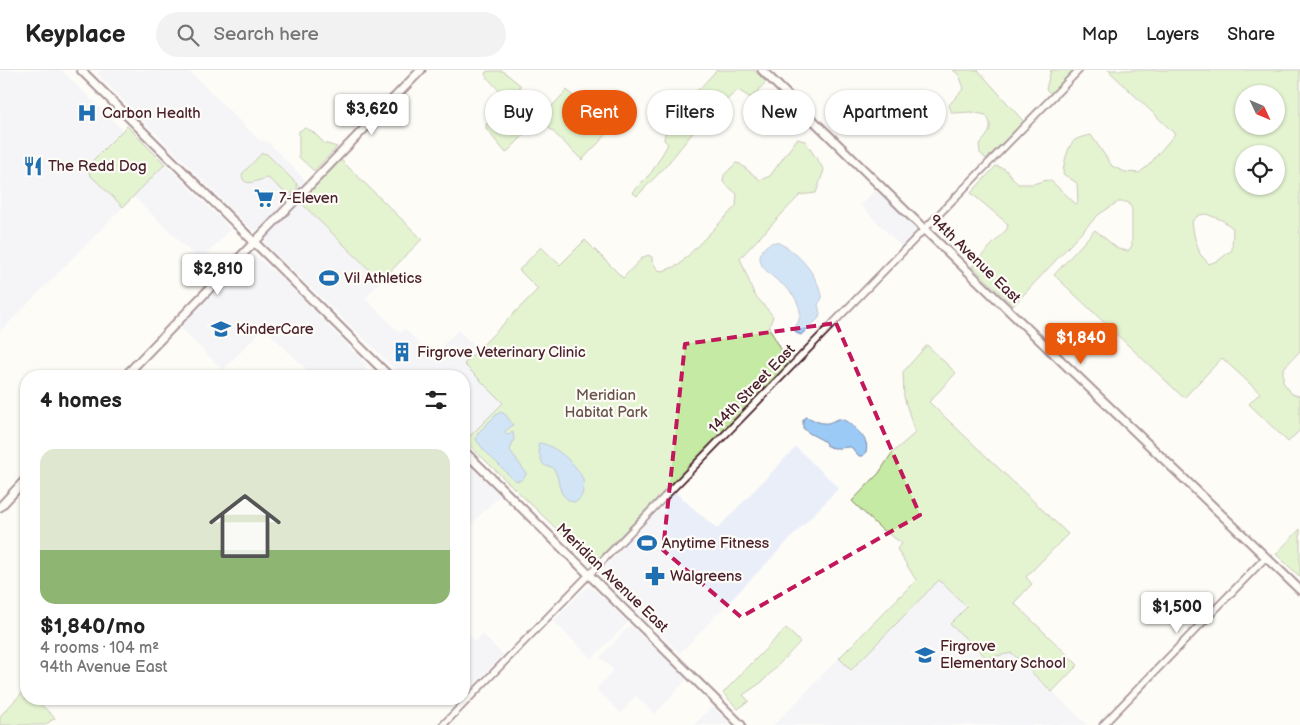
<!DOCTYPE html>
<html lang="en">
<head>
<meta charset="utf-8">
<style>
  :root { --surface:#fff; --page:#f2f2f2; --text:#222; --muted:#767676; --line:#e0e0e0; --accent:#ea580c }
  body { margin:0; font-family:"Balsamiq Sans",sans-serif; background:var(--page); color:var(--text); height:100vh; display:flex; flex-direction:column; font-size:19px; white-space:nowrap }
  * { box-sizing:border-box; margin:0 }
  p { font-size:16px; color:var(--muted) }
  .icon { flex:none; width:28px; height:28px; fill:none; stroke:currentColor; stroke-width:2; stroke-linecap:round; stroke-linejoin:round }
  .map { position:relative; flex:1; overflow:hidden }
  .drawer { position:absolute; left:20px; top:300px; width:450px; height:335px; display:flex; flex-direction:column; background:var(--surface); border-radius:20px; box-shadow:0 1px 4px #0004 }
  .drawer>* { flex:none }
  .guide { position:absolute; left:485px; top:20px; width:475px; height:45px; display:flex; gap:10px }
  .needle { width:32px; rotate:134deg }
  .tools { position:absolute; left:1235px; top:15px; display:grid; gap:10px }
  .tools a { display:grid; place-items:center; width:50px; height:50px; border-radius:50%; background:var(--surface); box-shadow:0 1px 4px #0004; font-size:25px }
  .price { position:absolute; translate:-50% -42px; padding:0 11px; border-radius:5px; background:#fff; color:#222; font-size:16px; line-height:32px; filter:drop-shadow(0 1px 2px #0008) }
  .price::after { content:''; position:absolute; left:50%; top:30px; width:15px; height:11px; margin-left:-8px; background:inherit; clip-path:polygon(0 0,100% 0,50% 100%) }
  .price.selected { background:var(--accent); color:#fff }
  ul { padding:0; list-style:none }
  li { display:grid; align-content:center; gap:10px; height:265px; padding:0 20px }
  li+li { border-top:1px solid var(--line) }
  li span { display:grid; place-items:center; height:155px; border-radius:15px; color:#555 }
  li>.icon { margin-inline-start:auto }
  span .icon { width:90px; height:90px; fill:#fffc; stroke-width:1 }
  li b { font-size:21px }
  h2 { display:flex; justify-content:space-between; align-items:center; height:60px; padding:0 20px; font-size:21px }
  .pill { padding:0 18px; border-radius:22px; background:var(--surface); box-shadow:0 1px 4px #0004; font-size:18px; line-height:45px }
  .pill.selected { background:var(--accent); color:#fff }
  header { display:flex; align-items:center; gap:30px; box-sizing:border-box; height:70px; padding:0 25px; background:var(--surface); border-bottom:1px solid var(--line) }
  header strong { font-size:24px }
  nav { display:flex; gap:28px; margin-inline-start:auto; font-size:18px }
  .search { width:350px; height:45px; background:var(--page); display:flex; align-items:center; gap:12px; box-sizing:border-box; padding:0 18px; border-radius:28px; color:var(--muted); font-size:19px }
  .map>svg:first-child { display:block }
  .built { fill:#eaeef9 }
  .green { fill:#c5eaa3; stroke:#888467; fill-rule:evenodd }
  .water { fill:#9bcaf6; stroke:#7b86a5 }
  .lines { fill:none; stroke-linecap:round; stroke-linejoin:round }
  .minor-casing { stroke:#4a1f2b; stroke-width:9 }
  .major-casing { stroke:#4a1f2b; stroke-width:11 }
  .minor { stroke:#fdfcf7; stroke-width:5.5 }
  .major { stroke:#fdfcf7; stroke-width:7 }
  .marked { fill:none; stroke:#c2185b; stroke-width:4; stroke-dasharray:10 6; stroke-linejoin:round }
  .labels { text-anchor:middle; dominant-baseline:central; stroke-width:4.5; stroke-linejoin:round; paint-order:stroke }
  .poi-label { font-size:15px; fill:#4a1f2b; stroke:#fdfcf7; text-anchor:start }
  .street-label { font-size:15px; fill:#4a1f2b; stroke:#fdfcf7 }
  .park-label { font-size:15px; fill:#695249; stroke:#fdfcf7 }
</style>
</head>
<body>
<header>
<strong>Keyplace</strong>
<div class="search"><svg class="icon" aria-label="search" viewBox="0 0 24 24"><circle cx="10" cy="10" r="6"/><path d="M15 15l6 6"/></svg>Search here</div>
<nav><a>Map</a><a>Layers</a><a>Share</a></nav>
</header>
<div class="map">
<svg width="1300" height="655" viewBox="0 0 1300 655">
  <rect width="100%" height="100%" fill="#fdfcf7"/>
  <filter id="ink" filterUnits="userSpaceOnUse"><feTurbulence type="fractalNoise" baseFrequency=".02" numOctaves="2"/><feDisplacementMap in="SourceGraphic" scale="10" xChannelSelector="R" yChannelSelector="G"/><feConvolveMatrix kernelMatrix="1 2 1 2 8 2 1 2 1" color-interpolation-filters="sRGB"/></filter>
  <g filter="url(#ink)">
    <path class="built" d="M0,0h61l62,60 -33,33 -2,7 2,5 33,32 -123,125z
      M101,0h87l71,70 9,2 40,41 -19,18 -9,6 -19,21 -8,3 -156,-157z
      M165,94l58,57 7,9 -30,31 -67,-65z
      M878,117l41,41v3l-16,17 -43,-43z
      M300,132l81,79 -16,17 35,35 5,-4 27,27 26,-26 20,19 -14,15 39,39 -38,38 -1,-2v-63h-63l-21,-22 -114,-109 -1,-7z
      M252,185h3l16,15 6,3 89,91 -1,7 -5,5h-53l-4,-3 3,-4 -42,-41 -41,42 -43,-42 42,-44z
      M796,377l43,41 -159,165 -80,-76 2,-7 73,-78 42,37z
      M464,389l36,36 -36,37z
      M939,510l28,27 -16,16 61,29 75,73h-313l65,-67 12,12z
      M590,516l38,36 -36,37 -39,-38 34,-34z
      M630,555l56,53 -1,3 -30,33 -19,-18 -15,17 -25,-24 18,-19 -14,-13z
      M464,561l11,10 7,-7 21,21 -39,40z
      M712,636l19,19h-37z"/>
    <path class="green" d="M717,0h37l12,12 -15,16 -13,-8 -33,28 -40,49 -28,29 -5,-4 19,-19 15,-25 2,-4 -4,-4 2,-12 -9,-10 15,-15 7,7z
      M953,0h25l46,52 -38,37 -6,-6 -1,-8c9,-11 16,-16 7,-30l-15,-3 -19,1 -3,-8 15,-17 -5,-13z
      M1051,0h24l-24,24 -5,-5z
      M1108,0h192v281l-17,18v13l9,12 8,2v34l-12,12 -39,-38 11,-11 -38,-35 -38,40 -130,-123 41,-45 23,19 10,2 4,-5v-37l-4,-7h-10l-20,13 -85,91 -41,-40 35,-37 1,-5 -37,-31 25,-27 9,3 13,15h15l14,-4 4,1 25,23 2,-2 -1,-19 -14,-9c0,-8 5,-30 12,-34 5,-3 11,-4 16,-5l21,31 13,6 14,1 9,-7 27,-32zM1244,24h32v32h-32zM1244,84h32v32h-32zM1206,144l16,6 11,8 -1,22 -13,10 -10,4 -9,-10 -6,-19 -2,-14 7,-6z
      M489,1h14l17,14v6l-7,8 -2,7 18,21 1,2 -24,24 -20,-24v-4l17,-21c1,-12 -10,-19 -17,-28l-1,-2 1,-2z
      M567,20l42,42 -27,28 -42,-41z
      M127,56l38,38 -42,43 -33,-32 -2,-5 2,-7z
      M305,58l7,3 12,12 13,4 -23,24 -15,-14v-26z
      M797,69l8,2 19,29 -8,23 -16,2 -60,63 14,36 19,22 -4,12 20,35 -192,197 -4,3 -2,-1 -126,-121 38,-38 -39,-39 74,-75 -19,-19 22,-23 19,18 25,-25 38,38 19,-20 6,-3 4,2v4l6,9 5,1 16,-6 57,-59 1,-12 -14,-12 1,-7 12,-12 4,1 20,16 10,-4z
      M262,83l5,1 30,30c2,7 -5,10 -10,10l-19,-16c-10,1 -25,12 -26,-4z
      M341,90l81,79 -41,42 -81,-79z
      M927,275l29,28 -27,29 139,132 -42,43 6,7 -18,19 64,62 -26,27 -40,-39 -25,5 -37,-34 17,-17 -28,-27 -88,90 -12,-12 77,-78 -19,-31 5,-6 -21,-14 -29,-28 27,-28 13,-20 23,-20 -11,-36 -1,-25z
      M1300,459v48l-24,-23z
      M786,558l14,14 -38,40 -19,13 6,6 -11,8 -15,-16z
      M25,620l1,9h9l20,19 -10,7h-45v-9z"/>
    <path class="water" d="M776,172c19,7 36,27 43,45 1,3 4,8 3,11 -1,3 -3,4 -4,7l2,8 -1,5 -18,17 -5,-2 -2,-4c6,-9 8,-15 4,-25 -7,-18 -24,-23 -35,-37 -8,-11 1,-24 13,-25z
      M501,342l5,3 7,10 -9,7 3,3 6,-3 1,7 -4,11 16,23v2l-6,6 -6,-1 -30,-30 -8,-10 2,-7 19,-19z
      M805,347c7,1 12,6 19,6 6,1 9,-3 15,-4 7,-1 23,15 26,21 2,4 2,8 1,12l-3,4h-4l-8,-9c-9,0 -15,3 -24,-1l-3,-5 -15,-8 -6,-5v-8z
      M540,373c15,2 39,23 43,37 2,11 -3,30 -17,18 -10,-8 -5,-22 -14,-31 -2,0 -7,-1 -8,-2 -3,-2 -6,-17 -6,-21z"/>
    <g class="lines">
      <defs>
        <path id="minor" d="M443,655l636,-655
          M1103,655l163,-168"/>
        <path id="major" d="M81,0l308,306
          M762,0l163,160 375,360
          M125,306l296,-306
          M464,381l277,274
          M0,437l26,-28"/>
      </defs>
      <use href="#minor" class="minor-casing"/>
      <use href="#major" class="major-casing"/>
      <use href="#minor" class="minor"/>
      <use href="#major" class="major"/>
    </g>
  </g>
  <path d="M0 0H1300V655H0ZM836,253l84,192 -179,102 -78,-67 22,-206z" fill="#fdfcf7" fill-opacity=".55" fill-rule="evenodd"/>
  <path class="marked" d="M836,253l84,192 -179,102 -78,-67 22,-206z"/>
  <defs>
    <symbol id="hospital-bare" viewBox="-9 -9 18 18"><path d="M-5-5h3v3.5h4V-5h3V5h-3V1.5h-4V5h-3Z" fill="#1f6fb2" stroke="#fdfcf7" stroke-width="2.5" paint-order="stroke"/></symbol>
    <symbol id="restaurant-bare" viewBox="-9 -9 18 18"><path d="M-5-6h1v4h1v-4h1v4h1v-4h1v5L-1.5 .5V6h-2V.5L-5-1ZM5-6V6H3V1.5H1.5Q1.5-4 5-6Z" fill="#1f6fb2" stroke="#fdfcf7" stroke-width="2.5" paint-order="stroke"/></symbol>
    <symbol id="supermarket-bare" viewBox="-9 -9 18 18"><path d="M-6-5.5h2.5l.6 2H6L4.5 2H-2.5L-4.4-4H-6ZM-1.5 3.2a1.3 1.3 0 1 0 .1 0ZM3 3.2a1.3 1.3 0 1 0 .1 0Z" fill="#1f6fb2" stroke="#fdfcf7" stroke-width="2.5" paint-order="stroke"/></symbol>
    <symbol id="stadium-bare" viewBox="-9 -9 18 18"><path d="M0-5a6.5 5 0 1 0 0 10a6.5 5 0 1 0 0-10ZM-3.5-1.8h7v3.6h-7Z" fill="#1f6fb2" stroke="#fdfcf7" stroke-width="2.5" paint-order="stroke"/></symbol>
    <symbol id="school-bare" viewBox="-9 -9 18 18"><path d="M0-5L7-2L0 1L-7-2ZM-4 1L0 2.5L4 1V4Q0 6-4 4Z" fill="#1f6fb2" stroke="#fdfcf7" stroke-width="2.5" paint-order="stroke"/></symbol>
    <symbol id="building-bare" viewBox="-9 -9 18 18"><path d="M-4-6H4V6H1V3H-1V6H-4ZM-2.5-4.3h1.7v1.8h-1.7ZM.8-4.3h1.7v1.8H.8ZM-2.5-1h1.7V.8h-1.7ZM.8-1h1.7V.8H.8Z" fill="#1f6fb2" stroke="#fdfcf7" stroke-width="2.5" paint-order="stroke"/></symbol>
    <symbol id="pharmacy-bare" viewBox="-9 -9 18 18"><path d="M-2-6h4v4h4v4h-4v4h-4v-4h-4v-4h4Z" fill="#1f6fb2" stroke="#fdfcf7" stroke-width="2.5" paint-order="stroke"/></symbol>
  </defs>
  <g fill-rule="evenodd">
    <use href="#hospital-bare" x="73" y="29" width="28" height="28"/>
    <use href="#restaurant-bare" x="19" y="82" width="28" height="28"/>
    <use href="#supermarket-bare" x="250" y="114" width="28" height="28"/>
    <use href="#stadium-bare" x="315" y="194" width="28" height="28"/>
    <use href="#school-bare" x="207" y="245" width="28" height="28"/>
    <use href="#building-bare" x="388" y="268" width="28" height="28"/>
    <use href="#stadium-bare" x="633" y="459" width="28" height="28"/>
    <use href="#pharmacy-bare" x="641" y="492" width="28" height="28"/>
    <use href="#school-bare" x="911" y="571" width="28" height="28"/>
  </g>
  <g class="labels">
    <g class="poi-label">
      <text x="102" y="43">Carbon Health</text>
      <text x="48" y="96">The Redd Dog</text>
      <text x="279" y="128">7-Eleven</text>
      <text x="344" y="208">Vil Athletics</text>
      <text x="236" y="259">KinderCare</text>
      <text x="417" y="282">Firgrove Veterinary Clinic</text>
      <text x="662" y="473">Anytime Fitness</text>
      <text x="670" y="506">Walgreens</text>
      <text x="940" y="576">Firgrove<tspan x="940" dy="17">Elementary School</tspan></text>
    </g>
    <g class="street-label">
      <text transform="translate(975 189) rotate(44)">94th Avenue East</text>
      <text transform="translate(752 319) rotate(-46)">144th Street East</text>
      <text transform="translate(612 508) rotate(44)">Meridian Avenue East</text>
    </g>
    <g class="park-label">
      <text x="606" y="325">Meridian<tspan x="606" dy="17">Habitat Park</tspan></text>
    </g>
  </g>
</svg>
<div class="tools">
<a><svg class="needle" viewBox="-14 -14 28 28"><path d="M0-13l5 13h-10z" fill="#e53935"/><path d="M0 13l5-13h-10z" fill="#767676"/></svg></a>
<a><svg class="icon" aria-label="locate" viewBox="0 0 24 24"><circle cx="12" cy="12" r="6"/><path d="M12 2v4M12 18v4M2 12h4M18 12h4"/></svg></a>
</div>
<b class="price" style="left:372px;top:66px">$3,620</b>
<b class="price" style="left:218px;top:226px">$2,810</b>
<b class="price selected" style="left:1081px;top:295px">$1,840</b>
<b class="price" style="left:1177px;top:564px">$1,500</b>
<div class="guide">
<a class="pill">Buy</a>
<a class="pill selected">Rent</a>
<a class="pill">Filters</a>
<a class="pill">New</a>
<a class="pill">Apartment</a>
</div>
<section class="drawer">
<h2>4 homes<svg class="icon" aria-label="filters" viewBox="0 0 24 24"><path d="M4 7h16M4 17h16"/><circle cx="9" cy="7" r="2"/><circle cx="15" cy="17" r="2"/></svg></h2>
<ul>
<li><span style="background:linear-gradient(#dfe7d0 65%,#8fb573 0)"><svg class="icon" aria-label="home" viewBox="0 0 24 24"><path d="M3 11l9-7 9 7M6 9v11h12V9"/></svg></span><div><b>$1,840/mo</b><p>4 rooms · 104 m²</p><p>94th Avenue East</p></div></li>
</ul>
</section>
</div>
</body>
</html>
